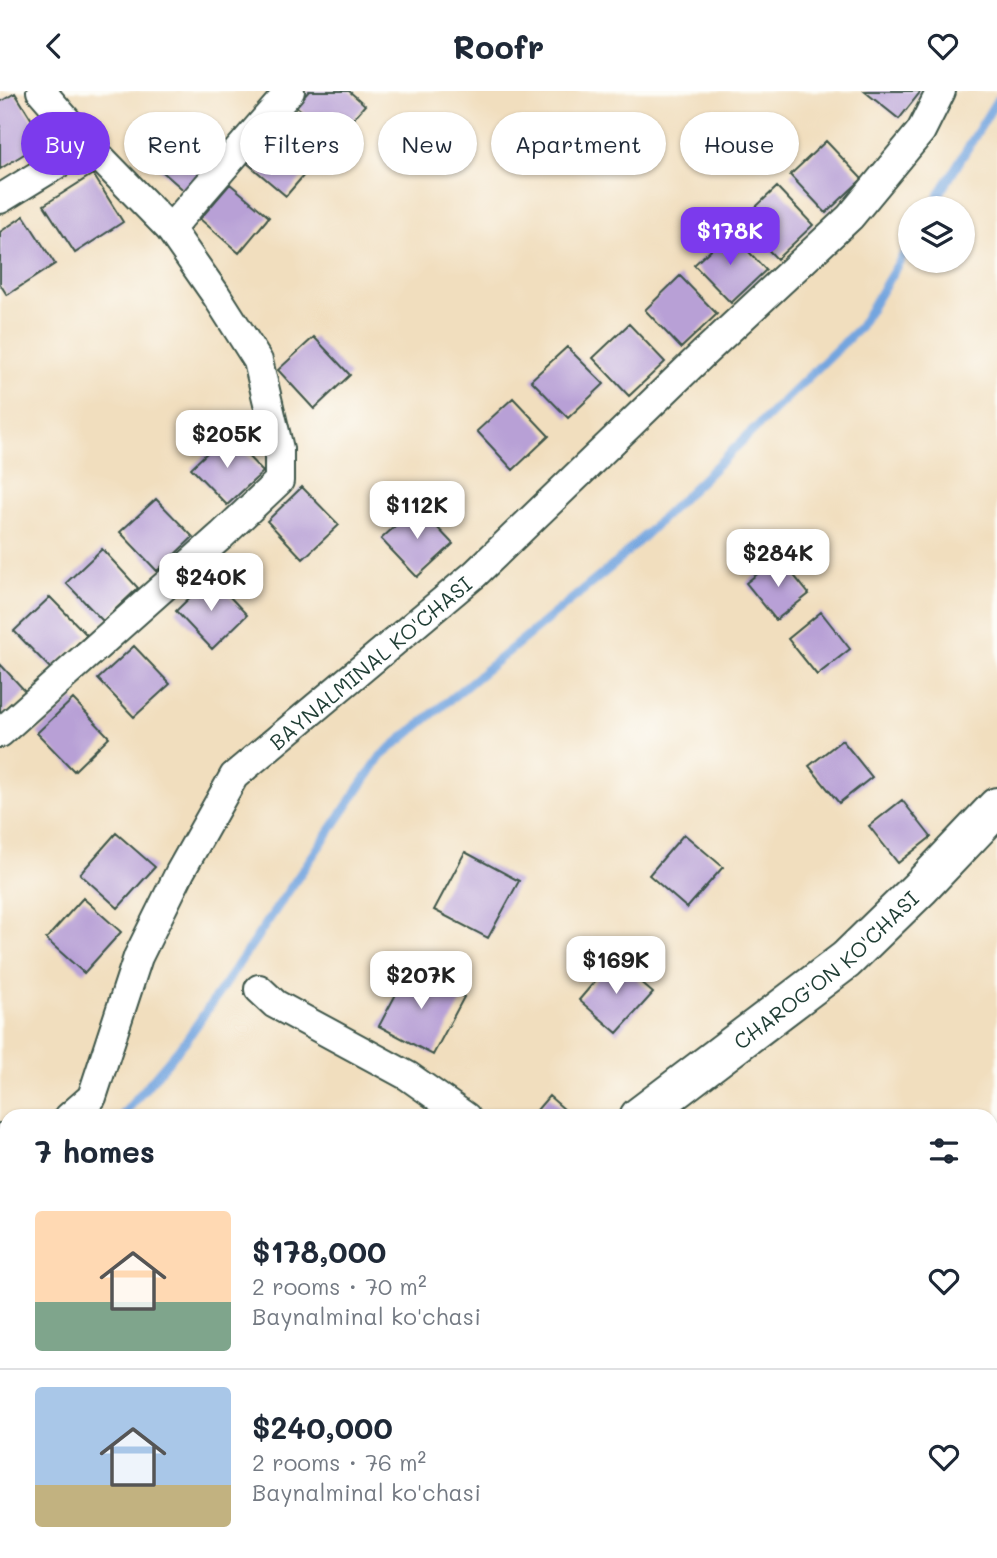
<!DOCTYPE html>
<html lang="en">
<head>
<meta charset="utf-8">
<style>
  :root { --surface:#fff; --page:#f6f6f7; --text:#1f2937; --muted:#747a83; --line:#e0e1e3; --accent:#7c3aed }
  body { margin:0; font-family:Mali,sans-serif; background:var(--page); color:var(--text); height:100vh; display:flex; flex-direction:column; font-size:26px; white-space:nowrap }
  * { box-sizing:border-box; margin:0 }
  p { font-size:23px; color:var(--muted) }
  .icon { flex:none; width:38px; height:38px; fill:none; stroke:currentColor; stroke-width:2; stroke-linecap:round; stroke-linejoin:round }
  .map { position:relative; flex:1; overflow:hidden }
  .details { position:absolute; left:0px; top:1018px; width:998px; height:450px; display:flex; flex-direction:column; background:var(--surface); border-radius:21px 21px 0 0; box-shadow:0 2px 5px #0004 }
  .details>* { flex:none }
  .banner { position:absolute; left:21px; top:21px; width:956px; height:63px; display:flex; gap:14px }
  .fabs { position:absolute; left:898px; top:105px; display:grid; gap:14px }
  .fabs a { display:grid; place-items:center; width:77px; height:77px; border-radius:50%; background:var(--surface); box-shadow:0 2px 5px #0004; font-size:35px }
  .price { position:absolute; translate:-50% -60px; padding:0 16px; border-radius:14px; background:#fff; color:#222; font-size:23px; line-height:46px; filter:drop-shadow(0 2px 4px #0008) }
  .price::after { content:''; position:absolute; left:50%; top:42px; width:21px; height:16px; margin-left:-10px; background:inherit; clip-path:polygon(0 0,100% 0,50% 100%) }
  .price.active { background:var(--accent); color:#fff }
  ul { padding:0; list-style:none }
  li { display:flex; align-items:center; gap:21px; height:175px; padding:0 35px }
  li+li { border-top:2px solid var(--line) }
  li span { display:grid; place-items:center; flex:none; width:196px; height:140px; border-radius:7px; color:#555 }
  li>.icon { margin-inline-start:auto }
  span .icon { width:84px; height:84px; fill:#fffc; stroke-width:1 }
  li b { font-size:30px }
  h2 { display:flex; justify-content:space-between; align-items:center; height:84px; padding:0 35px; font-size:30px }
  .tag { padding:0 24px; border-radius:32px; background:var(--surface); box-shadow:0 2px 5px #0004; font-size:24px; line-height:63px }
  .tag.active { background:var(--accent); color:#fff }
  header { display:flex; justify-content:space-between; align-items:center; height:91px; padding:0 35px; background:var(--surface); font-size:32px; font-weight:700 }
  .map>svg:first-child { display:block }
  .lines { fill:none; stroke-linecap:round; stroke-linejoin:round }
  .stream { stroke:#73a5df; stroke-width:9 }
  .building { fill:#b8a0d6 }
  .minor-casing { stroke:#3e5549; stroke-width:32 }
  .secondary-casing { stroke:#3e5549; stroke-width:42 }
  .minor { stroke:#fff; stroke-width:28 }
  .secondary { stroke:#fff; stroke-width:38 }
  .labels { text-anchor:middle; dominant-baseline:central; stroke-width:7; stroke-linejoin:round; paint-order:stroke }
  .street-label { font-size:21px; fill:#1f3d34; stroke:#fdfcf7 }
</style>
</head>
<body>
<header><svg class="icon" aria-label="back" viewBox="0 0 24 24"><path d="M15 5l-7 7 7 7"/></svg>Roofr<svg class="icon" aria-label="heart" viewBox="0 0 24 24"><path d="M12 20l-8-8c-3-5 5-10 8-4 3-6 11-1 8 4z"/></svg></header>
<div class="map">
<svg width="997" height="1467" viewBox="0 0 997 1467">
  <rect width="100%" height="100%" fill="#fdfcf7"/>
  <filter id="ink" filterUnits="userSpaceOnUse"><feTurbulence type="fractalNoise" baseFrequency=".0143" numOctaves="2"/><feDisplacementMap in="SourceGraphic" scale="14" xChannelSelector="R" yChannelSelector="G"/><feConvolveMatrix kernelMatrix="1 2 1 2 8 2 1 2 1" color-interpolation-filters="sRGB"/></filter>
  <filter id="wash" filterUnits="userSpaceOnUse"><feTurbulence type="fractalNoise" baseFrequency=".00686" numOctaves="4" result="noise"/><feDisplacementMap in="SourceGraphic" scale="28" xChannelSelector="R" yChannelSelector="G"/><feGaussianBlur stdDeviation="1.57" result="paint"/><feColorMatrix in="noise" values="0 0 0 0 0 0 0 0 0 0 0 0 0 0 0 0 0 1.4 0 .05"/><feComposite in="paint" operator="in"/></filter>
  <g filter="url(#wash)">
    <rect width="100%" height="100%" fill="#f1debe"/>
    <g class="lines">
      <path class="stream" d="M931,117l66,-108
        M121,1026l66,-78 194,-283 235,-193 243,-235 51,-84
        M0,1150h7"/>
    </g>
    <g id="blocks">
      <path class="building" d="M309,0h40l16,14 -30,35 -39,-34z
        M864,0h57l-22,28z
        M15,2l30,48 -45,28v-67z
        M178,34l39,33 -30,35 -39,-34z
        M277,37l39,33 -30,35 -39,-33z
        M826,50l36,38 -36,34 -36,-38z
        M93,83l30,48 -48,31 -31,-48z
        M230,93l39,33 -30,36 -39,-34z
        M777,96l36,38 -36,34 -36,-38z
        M24,125l31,48 -48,31 -7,-11v-52z
        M730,141l36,38 -35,33 -37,-38z
        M680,185l37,38 -36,34 -36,-38z
        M629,233l36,38 -36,34 -36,-38z
        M314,246l36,38 -36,34 -36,-39z
        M567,256l37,37 -36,34 -37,-38z
        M513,307l36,38 -36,34 -36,-39z
        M227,343l36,38 -36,33 -36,-37z
        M302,396l37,38 -36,34 -36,-38z
        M156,408l37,38 -36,34 -37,-39z
        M417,415l36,38 -36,33 -36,-38z
        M102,458l36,39 -35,33 -37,-38z
        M779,466l30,37 -33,26 -30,-37z
        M211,486l36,38 -35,34 -36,-38z
        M50,506l37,38 -36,34 -37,-38z
        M821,521l29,37 -33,26 -29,-36z
        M134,555l36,38 -36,33 -36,-38z
        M0,573l26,28 -26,24z
        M73,608l36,38 -35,34 -37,-38z
        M842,649l30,37 -33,26 -30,-37z
        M902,709l29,37 -33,26 -29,-37z
        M116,742l39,34 -37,41 -38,-34z
        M684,743l39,33 -36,41 -38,-33z
        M465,761l54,29 -31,57 -54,-28z
        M83,807l38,34 -37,41 -38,-34z
        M614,868l39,34 -36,40 -38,-33z
        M410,877l54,29 -31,58 -54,-29z
        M549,1005l24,21h-42z
        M92,1461h45l-5,6h-34z
        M460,1461h47l7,6h-58z"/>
    </g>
  </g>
  <g filter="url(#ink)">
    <use href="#blocks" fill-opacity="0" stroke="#3e5549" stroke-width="2"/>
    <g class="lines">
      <defs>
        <g id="minor">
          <path d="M0,108l88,-54"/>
          <path d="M170,138l120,-138"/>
          <path d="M0,642l222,-198 57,-54v-32l-21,-88 -42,-66 -46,-66 -82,-84 -47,-54"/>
          <path d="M259,898l16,15 133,72 58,41"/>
          <path id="s1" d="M69,1026l23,-20 46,-140 42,-85 54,-96 241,-202 230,-222 145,-135 71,-86 20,-40"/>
          <path d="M0,1047l7,1"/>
          <path d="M0,1415l7,7"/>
        </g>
        <g id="secondary">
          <path id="s2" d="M639,1026l207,-157 74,-72 77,-81"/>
          <path d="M246,1467l5,-6"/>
        </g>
      </defs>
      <use href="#minor" class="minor-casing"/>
      <use href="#secondary" class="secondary-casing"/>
      <use href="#minor" class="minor"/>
      <use href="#secondary" class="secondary"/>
    </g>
  </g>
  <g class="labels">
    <g class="street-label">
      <text stroke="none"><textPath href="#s1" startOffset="560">BAYNALMINAL KO'CHASI</textPath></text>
      <text stroke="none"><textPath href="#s2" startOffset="238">CHAROG'ON KO'CHASI</textPath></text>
    </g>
  </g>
</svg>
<div class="fabs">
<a><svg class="icon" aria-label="layers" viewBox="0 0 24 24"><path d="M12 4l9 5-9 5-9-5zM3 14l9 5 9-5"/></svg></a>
</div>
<b class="price active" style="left:730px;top:176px">$178K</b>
<b class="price" style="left:227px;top:379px">$205K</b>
<b class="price" style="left:417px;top:450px">$112K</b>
<b class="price" style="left:778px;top:498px">$284K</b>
<b class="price" style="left:211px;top:522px">$240K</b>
<b class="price" style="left:616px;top:905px">$169K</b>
<b class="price" style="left:421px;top:920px">$207K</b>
<div class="banner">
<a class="tag active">Buy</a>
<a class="tag">Rent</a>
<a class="tag">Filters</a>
<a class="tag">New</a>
<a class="tag">Apartment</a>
<a class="tag">House</a>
</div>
<section class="details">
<h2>7 homes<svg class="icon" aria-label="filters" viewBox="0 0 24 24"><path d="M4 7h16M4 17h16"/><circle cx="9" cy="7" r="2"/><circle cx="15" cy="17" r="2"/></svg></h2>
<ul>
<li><span style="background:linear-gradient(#ffd9b3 65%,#7fa58c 0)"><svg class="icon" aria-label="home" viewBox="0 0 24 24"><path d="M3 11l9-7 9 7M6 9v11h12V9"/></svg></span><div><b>$178,000</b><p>2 rooms · 70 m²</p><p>Baynalminal ko'chasi</p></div><svg class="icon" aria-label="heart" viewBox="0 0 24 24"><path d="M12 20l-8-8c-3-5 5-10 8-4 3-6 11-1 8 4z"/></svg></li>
<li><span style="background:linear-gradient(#a9c7e8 70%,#c2b280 0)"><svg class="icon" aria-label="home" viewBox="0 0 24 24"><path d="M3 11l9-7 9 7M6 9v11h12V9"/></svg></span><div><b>$240,000</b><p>2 rooms · 76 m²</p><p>Baynalminal ko'chasi</p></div><svg class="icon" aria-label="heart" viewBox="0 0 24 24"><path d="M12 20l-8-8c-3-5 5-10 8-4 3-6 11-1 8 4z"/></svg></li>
</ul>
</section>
</div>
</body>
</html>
